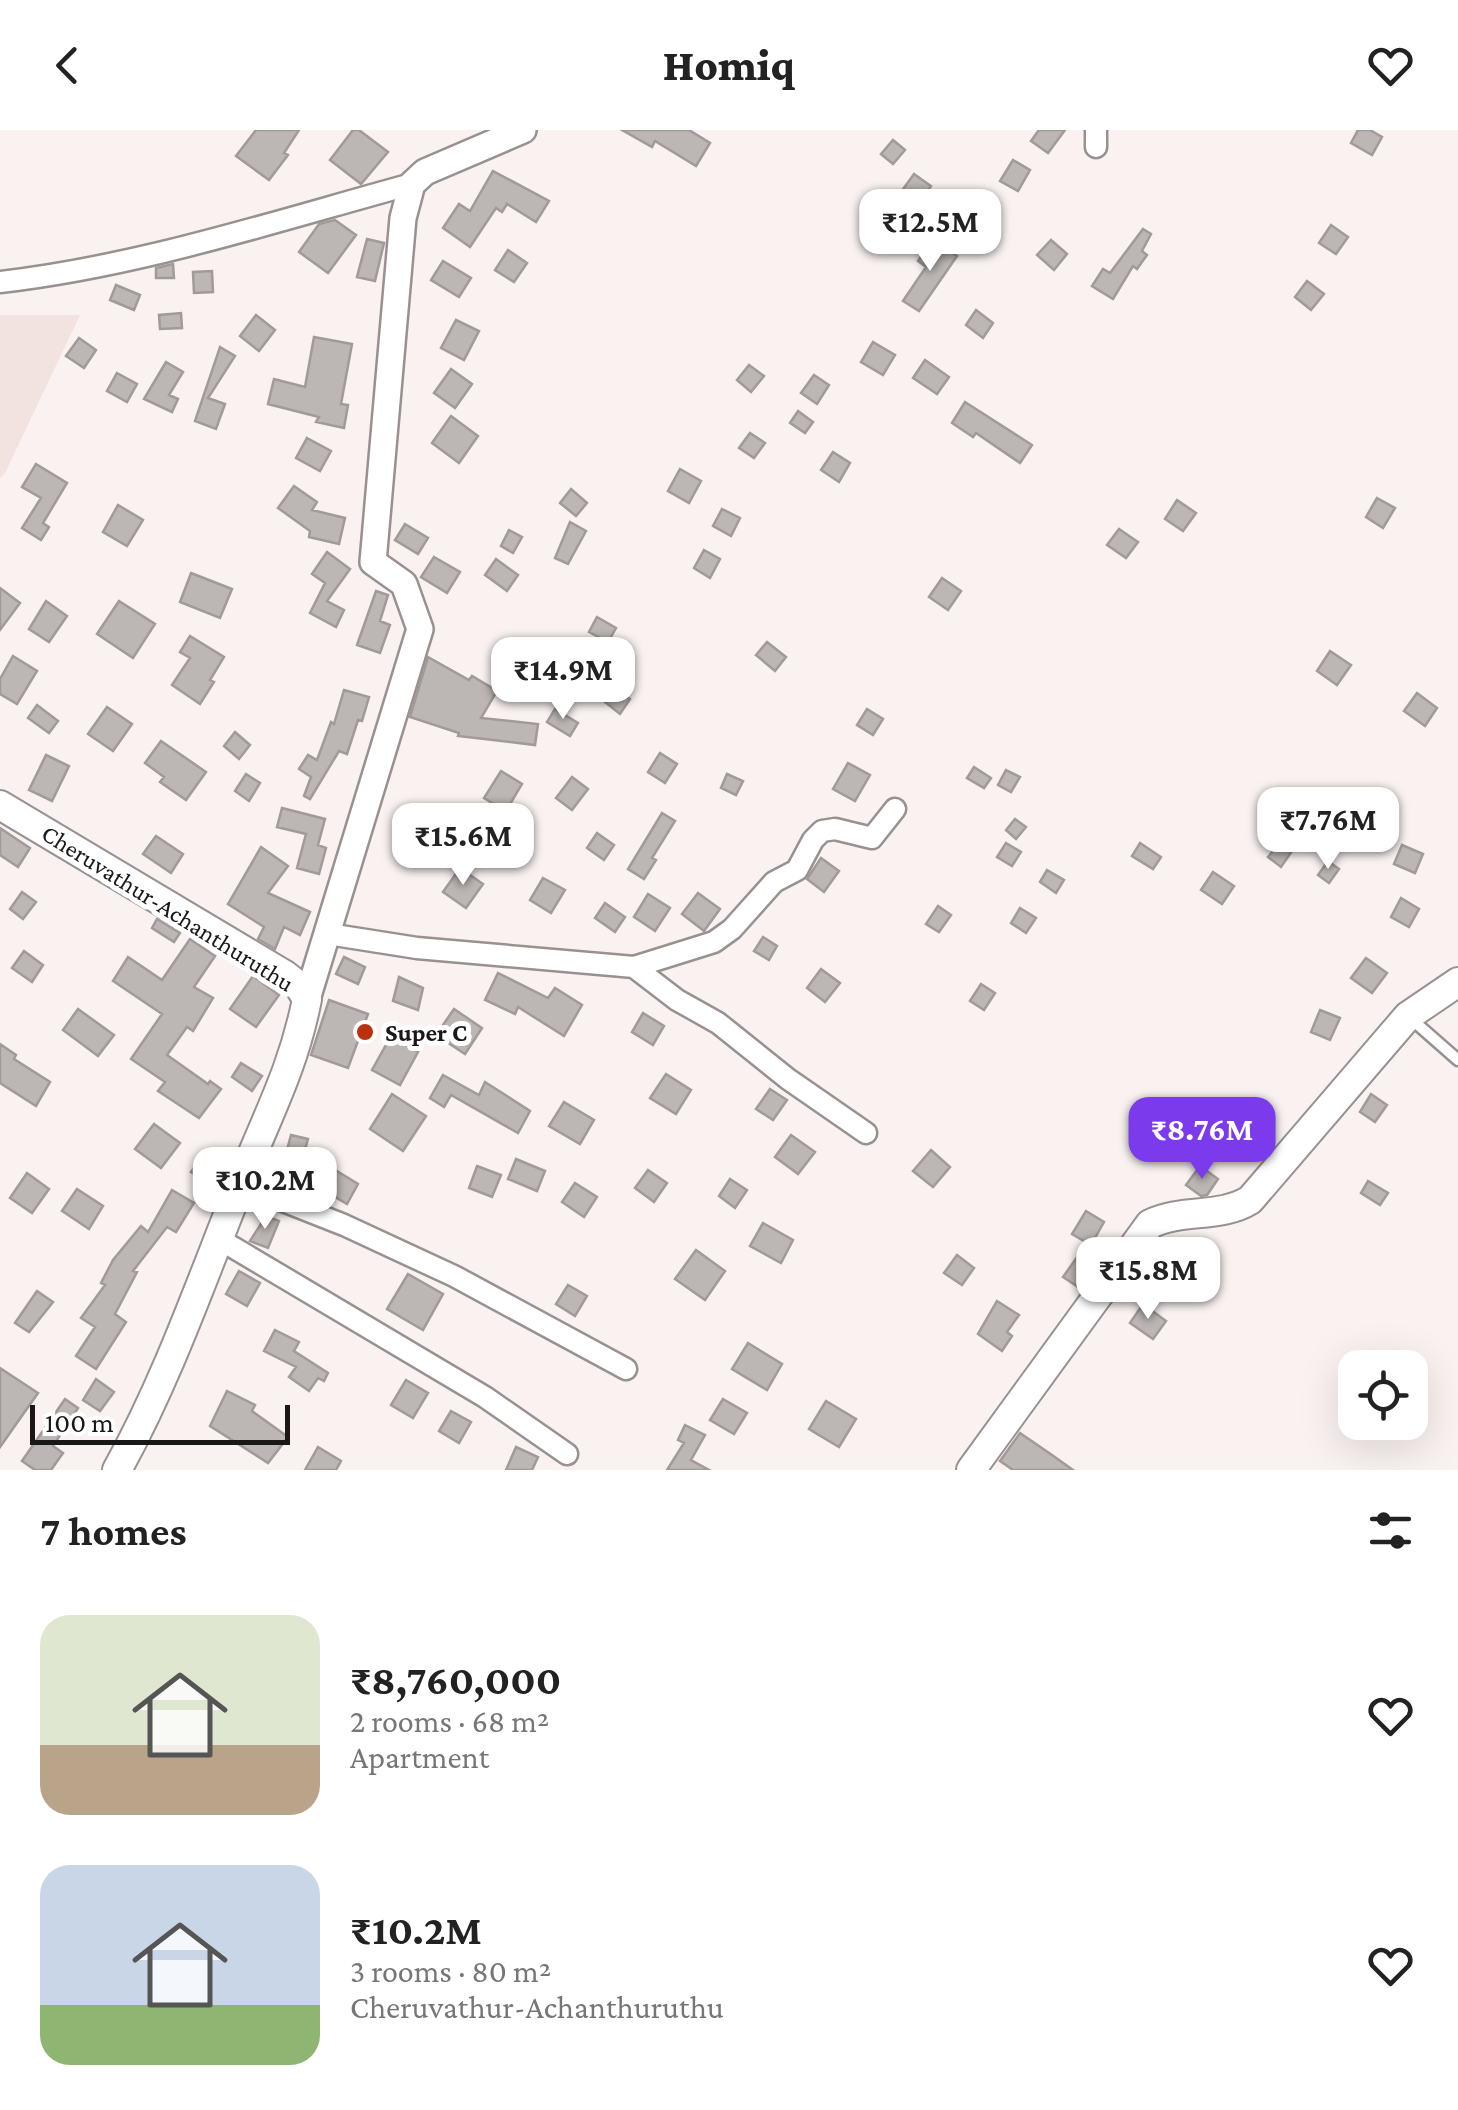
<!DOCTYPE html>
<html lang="en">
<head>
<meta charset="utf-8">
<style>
  :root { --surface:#fff; --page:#f2f2f2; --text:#222; --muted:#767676; --accent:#7c3aed }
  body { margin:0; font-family:"Crimson Pro",serif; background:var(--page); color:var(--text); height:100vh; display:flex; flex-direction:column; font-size:38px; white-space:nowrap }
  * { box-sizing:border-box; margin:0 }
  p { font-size:32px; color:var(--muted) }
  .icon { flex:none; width:55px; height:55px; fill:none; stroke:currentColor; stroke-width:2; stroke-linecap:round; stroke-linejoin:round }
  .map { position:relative; height:1340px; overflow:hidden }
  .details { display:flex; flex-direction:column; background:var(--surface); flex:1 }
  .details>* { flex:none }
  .controls { position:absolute; left:1338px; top:1220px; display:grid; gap:20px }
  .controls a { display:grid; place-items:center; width:90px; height:90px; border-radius:20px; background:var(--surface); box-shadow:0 10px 40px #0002; font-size:50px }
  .scale { position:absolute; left:30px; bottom:25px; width:260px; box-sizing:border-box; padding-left:10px; border:5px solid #1a1817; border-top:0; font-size:28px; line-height:35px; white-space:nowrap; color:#1a1817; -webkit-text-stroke:8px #fff; paint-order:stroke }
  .price { position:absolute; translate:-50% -85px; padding:0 22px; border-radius:20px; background:#fff; color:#222; font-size:32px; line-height:65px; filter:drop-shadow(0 2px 5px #0008) }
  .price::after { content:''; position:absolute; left:50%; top:60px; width:30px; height:22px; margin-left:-15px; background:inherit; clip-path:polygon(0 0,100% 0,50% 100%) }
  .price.active { background:var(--accent); color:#fff }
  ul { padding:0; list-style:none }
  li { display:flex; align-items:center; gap:30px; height:250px; padding:0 40px }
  li span { display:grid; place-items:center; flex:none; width:280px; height:200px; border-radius:30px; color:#555 }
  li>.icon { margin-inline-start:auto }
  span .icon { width:120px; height:120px; fill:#fffc; stroke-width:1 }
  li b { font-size:42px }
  h2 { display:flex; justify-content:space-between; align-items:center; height:120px; padding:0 40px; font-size:42px }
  header { display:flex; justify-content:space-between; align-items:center; height:130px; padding:0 40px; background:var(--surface); font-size:45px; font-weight:800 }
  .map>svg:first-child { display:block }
  .built { fill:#f3e3e0 }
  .building { fill:#bcb6b4; stroke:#a19a99; stroke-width:2.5 }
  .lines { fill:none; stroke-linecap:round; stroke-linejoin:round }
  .service-casing { stroke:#989190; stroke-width:15 }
  .minor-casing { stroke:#989190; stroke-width:25 }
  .tertiary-casing { stroke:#989190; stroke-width:30 }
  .secondary-casing { stroke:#989190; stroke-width:32 }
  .service { stroke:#fff; stroke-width:10 }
  .minor { stroke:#fff; stroke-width:20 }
  .tertiary { stroke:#fff; stroke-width:25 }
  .secondary { stroke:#fff; stroke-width:28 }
  .poi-dot { fill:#bb300f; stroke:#fff; stroke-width:4 }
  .labels { text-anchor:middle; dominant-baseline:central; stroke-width:10; stroke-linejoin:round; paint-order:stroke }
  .street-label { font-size:25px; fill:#1a1817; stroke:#fff }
  .poi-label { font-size:25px; font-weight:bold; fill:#1a1817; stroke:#fff; text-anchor:start }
</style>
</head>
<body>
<header><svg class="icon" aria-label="back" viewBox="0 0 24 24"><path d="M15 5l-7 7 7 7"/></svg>Homiq<svg class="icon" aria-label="heart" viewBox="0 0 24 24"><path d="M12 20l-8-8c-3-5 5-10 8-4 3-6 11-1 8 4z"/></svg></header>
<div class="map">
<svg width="1458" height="1340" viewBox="0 0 1458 1340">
  <rect width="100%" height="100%" fill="#f9f2f0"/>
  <path class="built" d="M0,185h80l-75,158 -5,5z"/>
  <path class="building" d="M256,0h43l-15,23 4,2 -19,25 -33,-24z
    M353,0h6l29,22 -27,32 -31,-24z
    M622,0h67l21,13 -14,23 -41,-25 -3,6z
    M1039,0h26l-17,23 -17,-12z
    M1358,0h12l12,7 -10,18 -21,-12z
    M893,10l12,10 -12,14 -12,-10z
    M1013,30l17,10 -12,21 -18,-10z
    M493,41l56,30 -13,21 -29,-18 -5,8 -6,-4 -26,39 -27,-19 16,-24 11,7z
    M914,44l17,12 -12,18 -18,-12z
    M969,75l18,9 -9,19 -19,-10z
    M335,90l21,15 -28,38 -29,-21 20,-28z
    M1331,95l17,12 -12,17 -17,-11z
    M1143,99l8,5 -9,17 5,4 -10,14 -4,-3 -20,33 -21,-13 11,-17 7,4z
    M367,109l17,4 -9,38 -18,-4z
    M933,110l24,16 -38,55 -16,-10 23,-34 -8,-6z
    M1051,110l16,14 -13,16 -17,-15z
    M508,120l19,13 -13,19 -19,-12z
    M443,131l28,17 -12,19 -28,-17z
    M173,134l1,14h-18v-10z
    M212,141l1,21 -19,1 -1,-21z
    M1307,151l17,13 -13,16 -16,-13z
    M116,155l24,10 -6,15 -24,-10z
    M976,180l17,13 -10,15 -17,-13z
    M181,183l1,15 -22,1 -1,-14z
    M256,185l19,15 -16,21 -19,-15z
    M456,190l23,11 -15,29 -23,-12z
    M314,207l38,7 -11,60 7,1 -4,23 -28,-6 3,-5 -51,-13 6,-25 31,8z
    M79,208l17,12 -12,18 -18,-12z
    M873,212l22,13 -12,20 -22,-13z
    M220,217l15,9 -27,42 17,6 -9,25 -21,-8z
    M925,230l24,17 -12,17 -24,-16z
    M166,232l17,10 -14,23 9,4 -6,13 -28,-13z
    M749,235l15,11 -13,16 -14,-12z
    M451,239l21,15 -17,24 -21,-15z
    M117,243l20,11 -10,18 -20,-11z
    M814,245l15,10 -12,19 -16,-11z
    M965,272l67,43 -12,18 -44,-30 -3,4 -21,-14z
    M798,281l15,11 -8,11 -15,-10z
    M451,286l27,20 -19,27 -27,-20z
    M750,303l15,10 -11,15 -15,-10z
    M307,308l24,13 -11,20 -24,-13z
    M833,322l17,11 -11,19 -18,-12z
    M36,334l31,19 -24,40 6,4 -8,13 -19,-12 19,-30 -19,-11z
    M680,339l21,12 -12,22 -21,-12z
    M294,356l23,16 -5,8 33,8 -6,26 -30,-7 1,-6 -32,-23z
    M571,359l16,14 -11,13 -16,-13z
    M1377,368l18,10 -12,20 -17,-11z
    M1177,370l19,13 -13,18 -18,-12z
    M118,375l25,15 -16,26 -24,-14z
    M722,379l18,9 -9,18 -18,-10z
    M570,392l16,9 -18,33 -13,-6z
    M405,394l23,14 -10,16 -23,-14z
    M1119,399l19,13 -12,16 -19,-13z
    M509,400l13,7 -9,16 -12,-7z
    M704,420l16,9 -10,19 -16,-10z
    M327,422l23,17 -23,32 17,9 -8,17 -26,-14 15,-30 -13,-9z
    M434,427l26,15 -13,21 -26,-16z
    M496,429l22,16 -11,16 -22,-16z
    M191,443l41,16 -12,29 -40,-16z
    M942,448l19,13 -13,19 -19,-13z
    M0,458l20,15 -20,27z
    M376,461l12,4 -8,26 10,4 -10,28 -23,-8z
    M46,471l21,15 -18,26 -20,-13z
    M119,471l36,23 -22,34 -36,-24z
    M597,487l19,11 -8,14 -19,-10z
    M190,506l34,21 -14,23 4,2 -14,22 -28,-19 18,-27 -10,-6z
    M767,512l19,15 -11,14 -19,-16z
    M1330,521l21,14 -14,20 -20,-14z
    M13,526l24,15 -20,33 -17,-10v-15z
    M428,527l41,23 3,-4 25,15 -16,27 57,6 -3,21 -77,-9 1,-3 -49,-16z
    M615,558l15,11 -10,15 -15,-12z
    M344,560l25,7 -7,24 -4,-1 -11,34 -8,-3 -29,48 -6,-3 7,-19 -12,-8 9,-14 9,5 14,-38 3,2z
    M1417,563l20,15 -12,18 -21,-15z
    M37,575l21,16 -9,12 -21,-15z
    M107,577l25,17 -19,27 -25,-17z
    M555,579l23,14 -8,13 -23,-14z
    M867,579l16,10 -10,16 -16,-10z
    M235,602l15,13 -11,14 -15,-13z
    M161,611l45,31 -20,28 -26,-18 4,-5 -19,-14z
    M660,623l17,11 -12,19 -17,-11z
    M46,625l23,11 -17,35 -23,-11z
    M848,633l22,12 -15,26 -22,-12z
    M974,637l17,11 -7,10 -17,-10z
    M1006,640l14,7 -9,15 -13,-7z
    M501,641l21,13 -16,27 -22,-13z
    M246,644l14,9 -11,18 -14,-10z
    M727,644l16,7 -7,14 -15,-7z
    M572,647l16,12 -16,21 -16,-12z
    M1271,662l32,19 1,-4 24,12 -9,18 -54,-34z
    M282,678l43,11 -7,26 8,3 -7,26 -22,-6 9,-34 -29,-7z
    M662,683l13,8 -23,37 4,2 -12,19 -16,-10z
    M440,688l18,3 -5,28 -19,-4z
    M1015,689l11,8 -10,12 -10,-9z
    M0,698l30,20 -12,19 -18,-12z
    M597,703l17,12 -10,15 -17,-12z
    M156,706l27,18 -12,19 -28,-19z
    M1280,712l12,9 -11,16 -13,-10z
    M1006,713l15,9 -9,14 -15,-9z
    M1140,713l21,14 -8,12 -21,-13z
    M1402,715l21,9 -8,19 -21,-9z
    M261,717l27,19 -20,27 42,19 -10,23 -16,-8 -9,22 -17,-10 6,-12 -36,-23z
    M821,728l18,13 -15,21 -17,-13z
    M1328,731l11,8 -10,14 -11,-8z
    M460,738l23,16 -17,24 -23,-16z
    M1047,740l17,10 -8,13 -16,-11z
    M1213,742l21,14 -12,18 -21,-14z
    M543,748l22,12 -14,23 -21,-13z
    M22,762l14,10 -13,17 -13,-10z
    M698,763l22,16 -16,22 -22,-17z
    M648,764l22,14 -15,23 -21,-14z
    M1401,768l18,11 -10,18 -18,-10z
    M605,773l20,14 -10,15 -20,-14z
    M938,776l13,9 -12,17 -13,-8z
    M1020,778l16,10 -10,15 -15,-10z
    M157,789l23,14 -6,9 -22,-14z
    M763,807l14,9 -8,14 -15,-9z
    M190,809l25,17 -21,31 19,11 -20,33 -6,-4 -20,28 41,29 2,-3 11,8 -22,29 -41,-27 7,-9 -34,-23 31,-45 -49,-33 15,-24 34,23z
    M24,821l19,14 -11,17 -20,-14z
    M344,827l21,10 -7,17 -22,-10z
    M1366,828l21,15 -15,20 -21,-15z
    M821,839l19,14 -15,19 -18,-14z
    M498,843l50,25 7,-10 27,17 -18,31 -46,-29 -3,7 -30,-14z
    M253,846l26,19 -23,32 -26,-18z
    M399,847l24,11 -5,22 -25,-9z
    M981,854l14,9 -11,17 -14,-9z
    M329,870l39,14 -20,54 -37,-13z
    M78,879l36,26 -16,21 -35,-26z
    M454,879l28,19 -17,26 -29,-19z
    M1320,880l20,8 -10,22 -19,-8z
    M643,883l21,13 -11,19 -21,-13z
    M391,906l27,16 -18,33 -28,-15z
    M0,914l16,11 -2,4 36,23 -14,24 -36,-23z
    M241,933l21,13 -10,15 -20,-14z
    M666,944l25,16 -15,24 -26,-16z
    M443,945l36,20 6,-13 45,29 -12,22 -67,-38 -7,12 -14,-9z
    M770,959l17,11 -14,20 -17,-11z
    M392,964l34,22 -23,35 -33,-22z
    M1371,964l16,11 -12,17 -15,-10z
    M564,972l30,18 -14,24 -31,-18z
    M154,994l26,19 -19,25 -26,-19z
    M291,1005l17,4 -13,48 -21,-8 6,-15 3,1z
    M791,1005l24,17 -17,22 -23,-17z
    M207,1020l21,15 -15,22 -22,-15z
    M931,1020l19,17 -17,20 -20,-16z
    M516,1029l29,12 -8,20 -29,-12z
    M477,1036l24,9 -9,22 -23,-9z
    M1200,1036l18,13 -11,16 -6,1 -15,-11z
    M332,1038l26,16 -11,20 -27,-16z
    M648,1040l19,13 -13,19 -19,-14z
    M27,1043l22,16 -17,24 -22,-15z
    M730,1049l17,11 -12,18 -16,-12z
    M1368,1051l20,12 -8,12 -19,-12z
    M575,1053l22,14 -13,20 -22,-15z
    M77,1059l26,17 -14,23 -27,-18z
    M172,1060l22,13 -18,29 -9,-5 -34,44 4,1 -22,42 11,8 -30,47 -20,-13 19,-29 -14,-9 24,-33 -4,-2 12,-23 28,-34 7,6z
    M1086,1081l18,11 -13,23 -19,-11z
    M266,1086l13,5 -11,27 -18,-7z
    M763,1093l30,17 -12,23 -31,-17z
    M696,1120l29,21 -20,29 -30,-21z
    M1080,1123l18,13 -17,23 -18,-12z
    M957,1125l17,13 -12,17 -18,-12z
    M239,1141l21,12 -13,23 -21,-12z
    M408,1144l35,20 -20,36 -36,-21z
    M568,1155l19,11 -12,20 -19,-12z
    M37,1161l16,11 -24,30 -14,-9z
    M997,1171l22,14 -12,17 5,4 -10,15 -24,-17z
    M1143,1174l23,17 -13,18 -23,-16z
    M275,1200l24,12 -5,9 34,22 -4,8 -6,-3 -9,13 -20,-14 7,-10 -32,-16z
    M748,1213l34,21 -15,26 -35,-21z
    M0,1238l38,25 -38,54z
    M96,1249l18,13 -14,19 -17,-11z
    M406,1250l22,13 -15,25 -22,-13z
    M227,1261l28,14 -3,6 36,26 -20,26 -58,-37z
    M65,1269l13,9 -25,38 10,7 -12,17h-16l-13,-9z
    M723,1269l24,14 -13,21 -24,-14z
    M826,1271l30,18 -17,28 -30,-18z
    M451,1281l20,11 -12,21 -20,-12z
    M685,1295l20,10 -14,25 18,10h-42l17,-27 -6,-3z
    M1020,1303l32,22 21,15h-60l-13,-9z
    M318,1317l23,14 -5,9h-31z
    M516,1317l22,10 -6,13h-26z"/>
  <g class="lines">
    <defs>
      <path id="service" d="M1409,887l49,43"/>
      <path id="minor" d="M1096,17v-17
        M0,152c140,-16 276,-61 412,-98
        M328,804l89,14 217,19 80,-25 18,-13 42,-47 23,-12 16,-30 9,-9 13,-2 37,9 23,-29
        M634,837l43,33 41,23 70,56 78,54
        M240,1054l104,41 110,51 172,93
        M219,1109l266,158 82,57"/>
      <path id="tertiary" d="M307,869l113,-370 -16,-45 -31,-22 30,-344 9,-34 13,-12 98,-42"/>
      <path id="secondary" d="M0,675l285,170 14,11 8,13c-14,72 -42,121 -68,188 -38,95 -72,193 -122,283
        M971,1340l179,-246c32,-16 69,-5 100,-24l158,-184 50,-34"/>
    </defs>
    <use href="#service" class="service-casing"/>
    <use href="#minor" class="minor-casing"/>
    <use href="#tertiary" class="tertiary-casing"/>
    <use href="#secondary" class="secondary-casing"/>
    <use href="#service" class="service"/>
    <use href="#minor" class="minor"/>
    <use href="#tertiary" class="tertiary"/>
    <use href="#secondary" class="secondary"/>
  </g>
  <circle class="poi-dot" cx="365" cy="902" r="10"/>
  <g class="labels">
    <g class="street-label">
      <text transform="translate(168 778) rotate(32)">Cheruvathur-Achanthuruthu</text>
    </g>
    <g class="poi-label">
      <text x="385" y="902">Super C</text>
    </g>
  </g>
</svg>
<div class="controls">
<a><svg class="icon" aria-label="locate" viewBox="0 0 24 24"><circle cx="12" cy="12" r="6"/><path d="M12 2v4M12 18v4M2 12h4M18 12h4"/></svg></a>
</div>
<div class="scale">100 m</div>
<b class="price" style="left:930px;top:144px">₹12.5M</b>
<b class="price" style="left:563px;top:592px">₹14.9M</b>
<b class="price" style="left:1328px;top:742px">₹7.76M</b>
<b class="price" style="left:463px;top:758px">₹15.6M</b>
<b class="price active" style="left:1202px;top:1052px">₹8.76M</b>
<b class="price" style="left:265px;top:1102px">₹10.2M</b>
<b class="price" style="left:1148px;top:1192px">₹15.8M</b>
</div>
<section class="details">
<h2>7 homes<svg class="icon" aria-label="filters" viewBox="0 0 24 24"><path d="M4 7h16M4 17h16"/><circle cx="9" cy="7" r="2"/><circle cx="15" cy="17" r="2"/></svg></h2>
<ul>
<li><span style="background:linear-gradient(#dfe7d0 65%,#b9a48a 0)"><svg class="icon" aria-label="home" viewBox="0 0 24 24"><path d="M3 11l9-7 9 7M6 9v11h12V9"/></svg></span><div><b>₹8,760,000</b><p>2 rooms · 68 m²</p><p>Apartment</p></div><svg class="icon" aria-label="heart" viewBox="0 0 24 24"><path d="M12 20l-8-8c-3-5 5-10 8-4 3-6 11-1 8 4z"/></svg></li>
<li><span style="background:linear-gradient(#c9d6e8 70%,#8fb573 0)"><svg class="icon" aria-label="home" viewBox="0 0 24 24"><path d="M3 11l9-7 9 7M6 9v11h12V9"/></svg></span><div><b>₹10.2M</b><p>3 rooms · 80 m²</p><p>Cheruvathur-Achanthuruthu</p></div><svg class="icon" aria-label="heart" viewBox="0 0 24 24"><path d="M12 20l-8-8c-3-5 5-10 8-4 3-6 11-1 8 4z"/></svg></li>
</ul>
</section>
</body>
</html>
